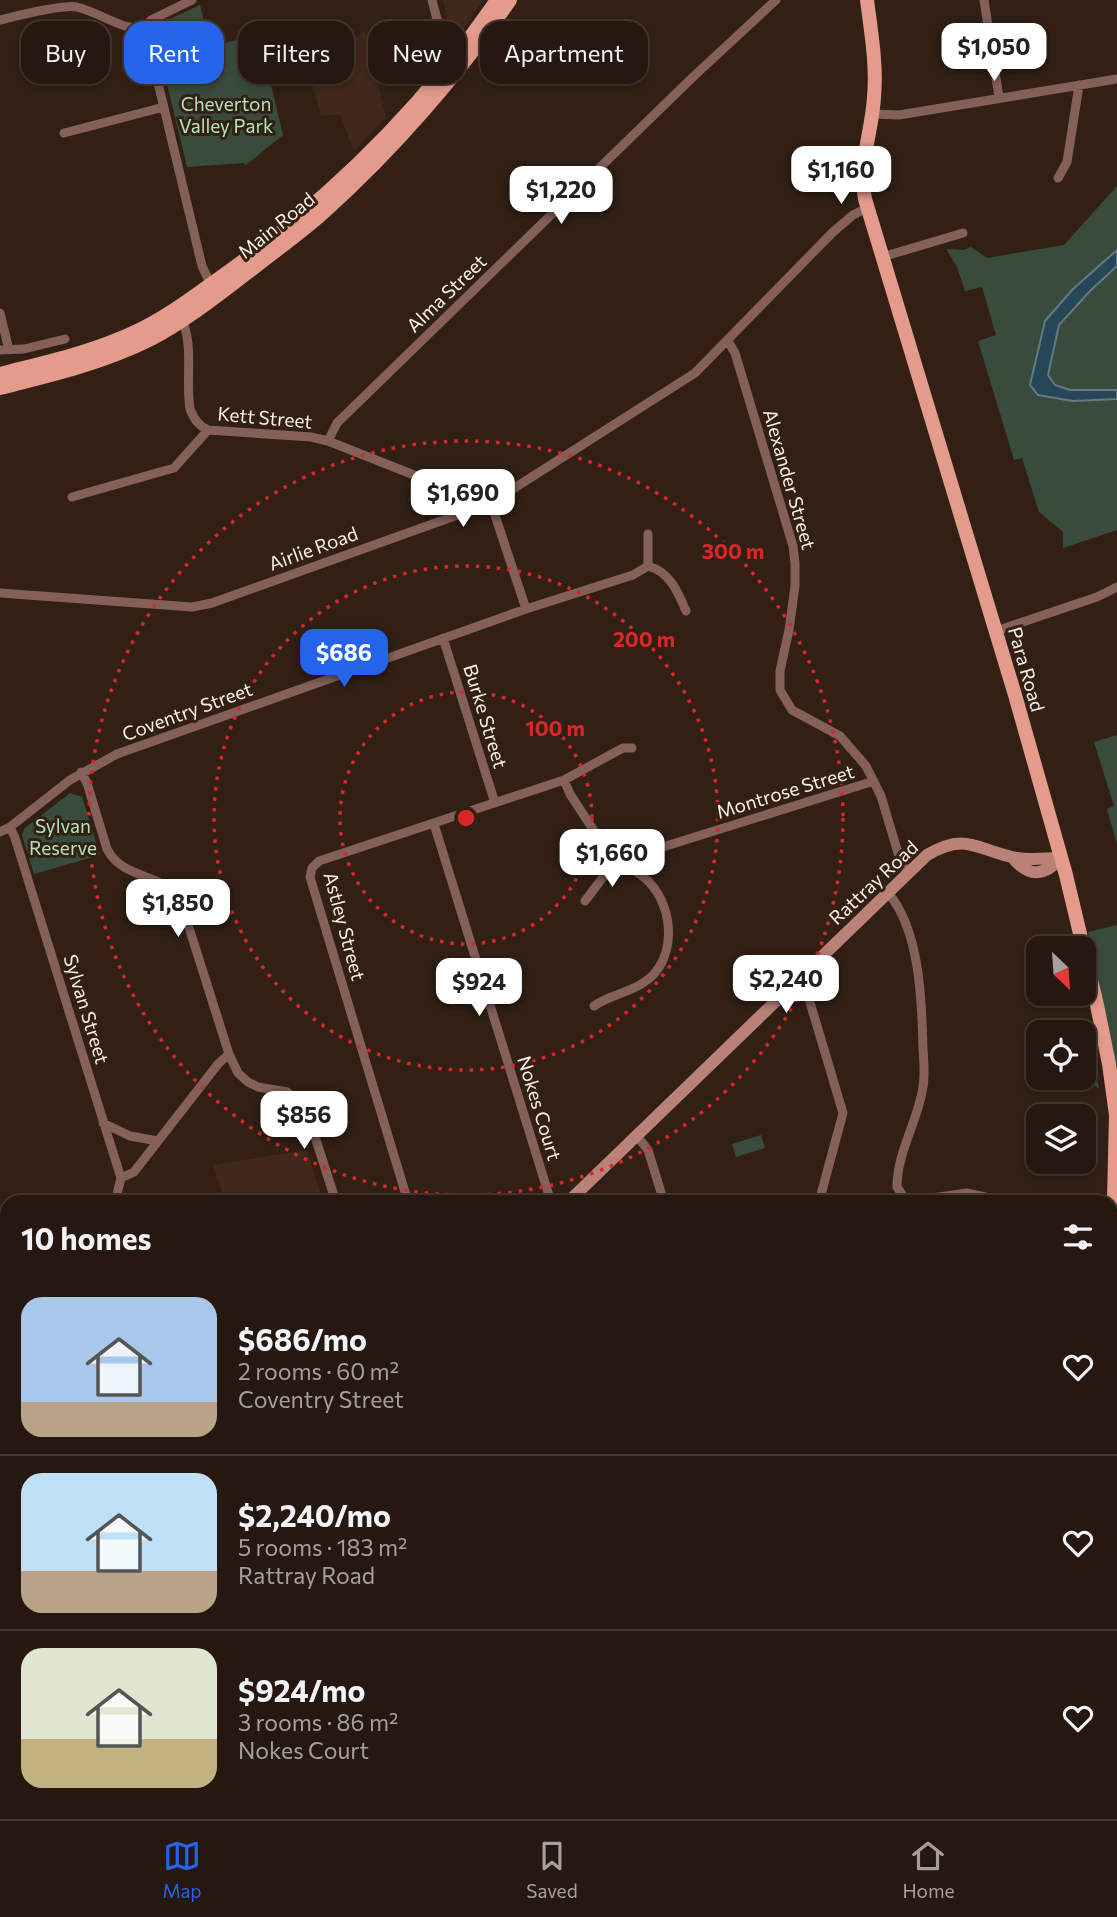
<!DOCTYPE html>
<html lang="en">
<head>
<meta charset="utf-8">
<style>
  :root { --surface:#261810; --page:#32251e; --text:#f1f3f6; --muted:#a4a09f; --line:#423730; --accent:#2563eb }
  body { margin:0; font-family:Commissioner,sans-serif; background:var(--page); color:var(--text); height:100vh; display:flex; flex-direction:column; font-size:26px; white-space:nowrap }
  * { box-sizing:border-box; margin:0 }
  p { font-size:23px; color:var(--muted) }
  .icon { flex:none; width:38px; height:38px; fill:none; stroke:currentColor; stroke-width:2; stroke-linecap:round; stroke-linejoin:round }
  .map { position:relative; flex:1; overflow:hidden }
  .drawer { position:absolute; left:0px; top:1195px; width:1118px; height:625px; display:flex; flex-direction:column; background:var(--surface); border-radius:21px 21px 0 0; box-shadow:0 4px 10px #0003,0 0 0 2px var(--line) }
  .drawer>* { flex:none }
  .top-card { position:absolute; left:21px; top:21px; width:700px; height:63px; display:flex; gap:14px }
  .needle { width:46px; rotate:155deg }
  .controls { position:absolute; left:1026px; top:936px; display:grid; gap:14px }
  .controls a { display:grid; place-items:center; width:70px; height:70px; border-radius:14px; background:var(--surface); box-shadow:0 4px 10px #0003,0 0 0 2px var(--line); font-size:35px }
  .price { position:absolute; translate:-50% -60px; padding:0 16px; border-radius:14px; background:#fff; color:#222; font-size:23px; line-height:46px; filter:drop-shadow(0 2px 4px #0008) }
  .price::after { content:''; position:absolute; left:50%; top:42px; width:21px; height:16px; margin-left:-10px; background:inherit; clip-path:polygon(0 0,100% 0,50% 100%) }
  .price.active { background:var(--accent); color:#fff }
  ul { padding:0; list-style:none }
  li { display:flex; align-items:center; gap:21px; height:175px; padding:0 21px }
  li+li { border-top:2px solid var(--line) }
  li span { display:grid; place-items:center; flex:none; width:196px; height:140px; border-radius:21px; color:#555 }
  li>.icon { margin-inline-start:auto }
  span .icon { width:84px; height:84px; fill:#fffc; stroke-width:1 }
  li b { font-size:30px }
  h2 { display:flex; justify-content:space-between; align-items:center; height:84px; padding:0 21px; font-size:30px }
  .pill { padding:0 24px; border-radius:21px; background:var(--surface); box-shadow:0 4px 10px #0003,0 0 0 2px var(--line); font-size:24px; line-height:63px }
  .pill.active { background:var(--accent); color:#fff }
  .dock { display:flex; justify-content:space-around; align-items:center; height:98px; border-top:2px solid var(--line); background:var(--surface); font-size:19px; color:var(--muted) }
  .dock a { display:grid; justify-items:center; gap:4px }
  .dock .active { color:var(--accent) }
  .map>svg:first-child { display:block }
  .built { fill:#40281a }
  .green { fill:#394b3c }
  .water { fill:#264757; stroke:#667982; stroke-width:2 }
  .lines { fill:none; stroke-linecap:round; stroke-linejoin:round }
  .street { stroke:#846059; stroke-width:9 }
  .secondary { stroke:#ba8276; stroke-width:12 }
  .primary { stroke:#e49b8c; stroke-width:14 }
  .rail-casing { stroke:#a09088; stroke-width:5 }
  .rail { stroke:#322015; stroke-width:2.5; stroke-dasharray:8; stroke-linecap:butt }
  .ring { fill:none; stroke:#d62828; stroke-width:3.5; stroke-dasharray:3.5 7 }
  .labels { text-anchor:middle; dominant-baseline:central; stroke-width:6; stroke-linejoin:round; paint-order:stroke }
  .park-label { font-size:19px; fill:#b3e5ba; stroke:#322015 }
  .street-label { font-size:19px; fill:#fcefe8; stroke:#322015 }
  .centre { fill:#d62828; stroke:#322015; stroke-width:3.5 }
  .ring-label { font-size:21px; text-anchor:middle; font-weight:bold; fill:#d62828; stroke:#322015; stroke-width:6; stroke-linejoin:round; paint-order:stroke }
</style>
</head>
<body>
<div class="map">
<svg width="1117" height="1819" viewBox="0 0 1117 1819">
  <rect width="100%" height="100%" fill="#322015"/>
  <path class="built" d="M443,0h40l-27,39 -5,-1z
    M365,31l21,86 -32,34 -14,-36 -19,1 -12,-45z
    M307,1150l16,52h-98l-12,-37z
    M0,1777l7,10v26h25l4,6h-36z"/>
  <path class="green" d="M200,5l10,41 49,-11 24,100 -37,30 -2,-2 -57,4 -33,-137 1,-4z
    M1117,186v344l-54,18v-16l-24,-20 -17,-54 -8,2 -36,-119 18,-6 -14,-48 -17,4 -8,-24 -11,-18 17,1 8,-3 16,11 77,-13z
    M1117,735v109l-10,-35 7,-3 -20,-64z
    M70,793l12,4 18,58 -66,19 -12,-39 3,-7z
    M1117,925v151l-29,-144z
    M1089,1032l10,57 -16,-13v-32z
    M761,1135l4,13 -29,9 -4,-13z
    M7,1533v141l-7,1v-141z"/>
  <path class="water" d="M1117,250v16l-27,25 -31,34 -11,50 7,10 15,5h47v9l-44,2 -35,-6 -8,-10 15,-64 28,-32z"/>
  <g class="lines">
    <path class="street" d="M192,0l-41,20 -4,5 -1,8 56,233 10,21
      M432,0l11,42 12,16
      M984,0l15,97
      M0,20c17,-4 62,-16 77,-13 24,6 44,23 69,22
      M872,114l27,1 218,-36
      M64,133l100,-26
      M1058,178l9,-16 12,-77
      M882,257l81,-24
      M0,313l9,37
      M180,316c15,27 5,63 10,93 4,10 8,16 18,21l103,7 17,4 134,53 8,6 4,9
      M728,341l7,12 58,193 2,17v23l-6,44 -9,41v19l12,20 48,26 26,30 15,30 20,67 8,9
      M0,350l24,-1 41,-10
      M328,441l9,-18 73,-71 284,-276 82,-76
      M72,497l102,-29 34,-38
      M491,503l35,106
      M648,566c22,6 30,26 38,45
      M0,593l192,14 20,-4 279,-100 204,-130 138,-141 20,-17 14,-7
      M996,631l101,-34 20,-10
      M443,638l52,165
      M81,772l6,11 20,66c16,31 54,23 73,50l49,155 9,19 10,9 10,5 29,5 14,12 7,11 28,87
      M564,780l6,14 39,60c12,11 28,15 40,28 26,27 28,80 -6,101 -15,10 -34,12 -49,23
      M434,824l117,378
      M10,827l5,11 106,340 -6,24
      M0,832l10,-5 60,-47 47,-26 409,-145 107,-34 15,-9v-32
      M634,868l6,-11 10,-6 224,-70
      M888,893c32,36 34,110 35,156 1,13 2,26 0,38 -5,34 -26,65 -26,100l8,12 6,2 56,-8 40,9
      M585,901l31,-41
      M799,979l7,10 37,124 -24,89
      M103,1123l27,13 28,5
      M637,1136l11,14 16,52
      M121,1178l13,-6 84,-108 11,-10
      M408,1202l-98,-325 2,-9 7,-7 245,-81 59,-32h9
      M0,1446l7,3
      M1111,1598l6,2
      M0,1721l7,-2
      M1111,1726l6,4
      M313,1813l1,6
      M352,1813l24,6
      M745,1813l13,6
      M1009,1813l8,6
      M114,1819l10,-6"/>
    <path class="secondary" d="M1013,858c16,20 32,18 48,0
      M568,1202l359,-347c39,-23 48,-6 85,2 17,4 32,1 49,1
      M0,1310l7,4
      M169,1819l3,-6"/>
    <path class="primary" d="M867,0c4,32 10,65 7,97 -2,36 -16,67 -9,102l150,496 51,180 31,130 12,59 7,51 -4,173 1,42 4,28
      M0,374c46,-12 93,-22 137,-43 30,-14 57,-35 84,-54 107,-76 202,-169 276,-277
      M0,388c52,-13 103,-25 151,-49 36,-19 68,-45 100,-69 25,-20 51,-38 74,-59 68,-61 134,-137 185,-211"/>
    <defs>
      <path id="rail" d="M1111,1634l6,3
        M0,1693l7,-1"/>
    </defs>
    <use href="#rail" class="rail-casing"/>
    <use href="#rail" class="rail"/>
  </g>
  <g class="ring">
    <circle cx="466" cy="818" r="126"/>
    <circle cx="466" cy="818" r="252"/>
    <circle cx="466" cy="818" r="377"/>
  </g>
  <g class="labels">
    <g class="park-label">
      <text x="226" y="103">Cheverton<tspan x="226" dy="22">Valley Park</tspan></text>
      <text x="63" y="825">Sylvan<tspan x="63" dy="22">Reserve</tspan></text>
    </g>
    <g class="street-label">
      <text transform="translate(276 225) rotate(-39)">Main Road</text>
      <text transform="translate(446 293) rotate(-44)">Alma Street</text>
      <text transform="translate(265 417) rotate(5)">Kett Street</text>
      <text transform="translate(790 479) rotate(74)">Alexander Street</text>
      <text transform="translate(313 548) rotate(-20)">Airlie Road</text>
      <text transform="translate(1027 669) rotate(74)">Para Road</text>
      <text transform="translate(187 711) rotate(-20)">Coventry Street</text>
      <text transform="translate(486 716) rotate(73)">Burke Street</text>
      <text transform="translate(785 791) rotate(-17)">Montrose Street</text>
      <text transform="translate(873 882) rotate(-43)">Rattray Road</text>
      <text transform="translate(345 926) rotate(75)">Astley Street</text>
      <text transform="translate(87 1009) rotate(73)">Sylvan Street</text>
      <text transform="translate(540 1108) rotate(73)">Nokes Court</text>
    </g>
  </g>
  <circle cx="466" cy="818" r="10" class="centre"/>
  <g class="ring-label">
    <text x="733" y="559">300 m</text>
    <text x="644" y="647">200 m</text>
    <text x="555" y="736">100 m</text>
  </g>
</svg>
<div class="controls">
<a><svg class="needle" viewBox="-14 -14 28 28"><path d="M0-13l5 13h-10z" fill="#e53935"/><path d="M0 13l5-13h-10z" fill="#a4a09f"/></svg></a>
<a><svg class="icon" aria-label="locate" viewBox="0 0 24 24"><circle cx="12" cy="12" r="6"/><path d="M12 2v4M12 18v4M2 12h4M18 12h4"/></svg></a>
<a><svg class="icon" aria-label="layers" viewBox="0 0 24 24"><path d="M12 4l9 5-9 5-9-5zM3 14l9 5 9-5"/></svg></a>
</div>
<b class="price" style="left:994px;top:83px">$1,050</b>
<b class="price" style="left:841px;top:206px">$1,160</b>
<b class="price" style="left:561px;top:226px">$1,220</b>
<b class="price" style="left:463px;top:529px">$1,690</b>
<b class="price active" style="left:344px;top:689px">$686</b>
<b class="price" style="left:612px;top:889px">$1,660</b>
<b class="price" style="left:178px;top:939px">$1,850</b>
<b class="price" style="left:786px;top:1015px">$2,240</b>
<b class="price" style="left:479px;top:1018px">$924</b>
<b class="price" style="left:304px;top:1151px">$856</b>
<div class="top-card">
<a class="pill">Buy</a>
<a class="pill active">Rent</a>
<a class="pill">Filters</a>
<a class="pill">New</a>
<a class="pill">Apartment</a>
</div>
<section class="drawer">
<h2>10 homes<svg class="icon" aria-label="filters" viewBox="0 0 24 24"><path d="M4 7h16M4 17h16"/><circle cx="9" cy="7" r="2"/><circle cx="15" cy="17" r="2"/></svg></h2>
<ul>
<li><span style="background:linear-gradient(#a9c7e8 75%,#b9a48a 0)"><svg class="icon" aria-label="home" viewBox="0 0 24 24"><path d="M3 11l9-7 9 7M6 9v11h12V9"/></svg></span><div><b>$686/mo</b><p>2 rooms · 60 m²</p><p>Coventry Street</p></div><svg class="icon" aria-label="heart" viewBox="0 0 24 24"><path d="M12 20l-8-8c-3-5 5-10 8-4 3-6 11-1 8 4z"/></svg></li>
<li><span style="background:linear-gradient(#bfe0f5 70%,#b9a48a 0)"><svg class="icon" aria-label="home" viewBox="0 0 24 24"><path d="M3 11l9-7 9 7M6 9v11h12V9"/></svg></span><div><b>$2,240/mo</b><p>5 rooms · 183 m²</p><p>Rattray Road</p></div><svg class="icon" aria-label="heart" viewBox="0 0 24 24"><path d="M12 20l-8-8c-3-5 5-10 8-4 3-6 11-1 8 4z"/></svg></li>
<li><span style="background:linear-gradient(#dfe7d0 65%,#c2b280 0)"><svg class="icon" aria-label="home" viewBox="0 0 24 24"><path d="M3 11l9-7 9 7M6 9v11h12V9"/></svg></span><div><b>$924/mo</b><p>3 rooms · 86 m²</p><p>Nokes Court</p></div><svg class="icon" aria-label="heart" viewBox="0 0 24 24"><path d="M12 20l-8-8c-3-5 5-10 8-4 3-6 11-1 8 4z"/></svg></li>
</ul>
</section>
</div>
<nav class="dock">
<a class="active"><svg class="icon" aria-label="map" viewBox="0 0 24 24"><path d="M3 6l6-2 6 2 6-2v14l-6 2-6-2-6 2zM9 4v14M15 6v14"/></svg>Map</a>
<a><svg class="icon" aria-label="saved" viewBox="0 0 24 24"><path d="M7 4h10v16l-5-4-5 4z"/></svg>Saved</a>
<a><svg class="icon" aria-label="home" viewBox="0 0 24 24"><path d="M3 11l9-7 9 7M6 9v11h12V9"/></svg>Home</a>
</nav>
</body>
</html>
